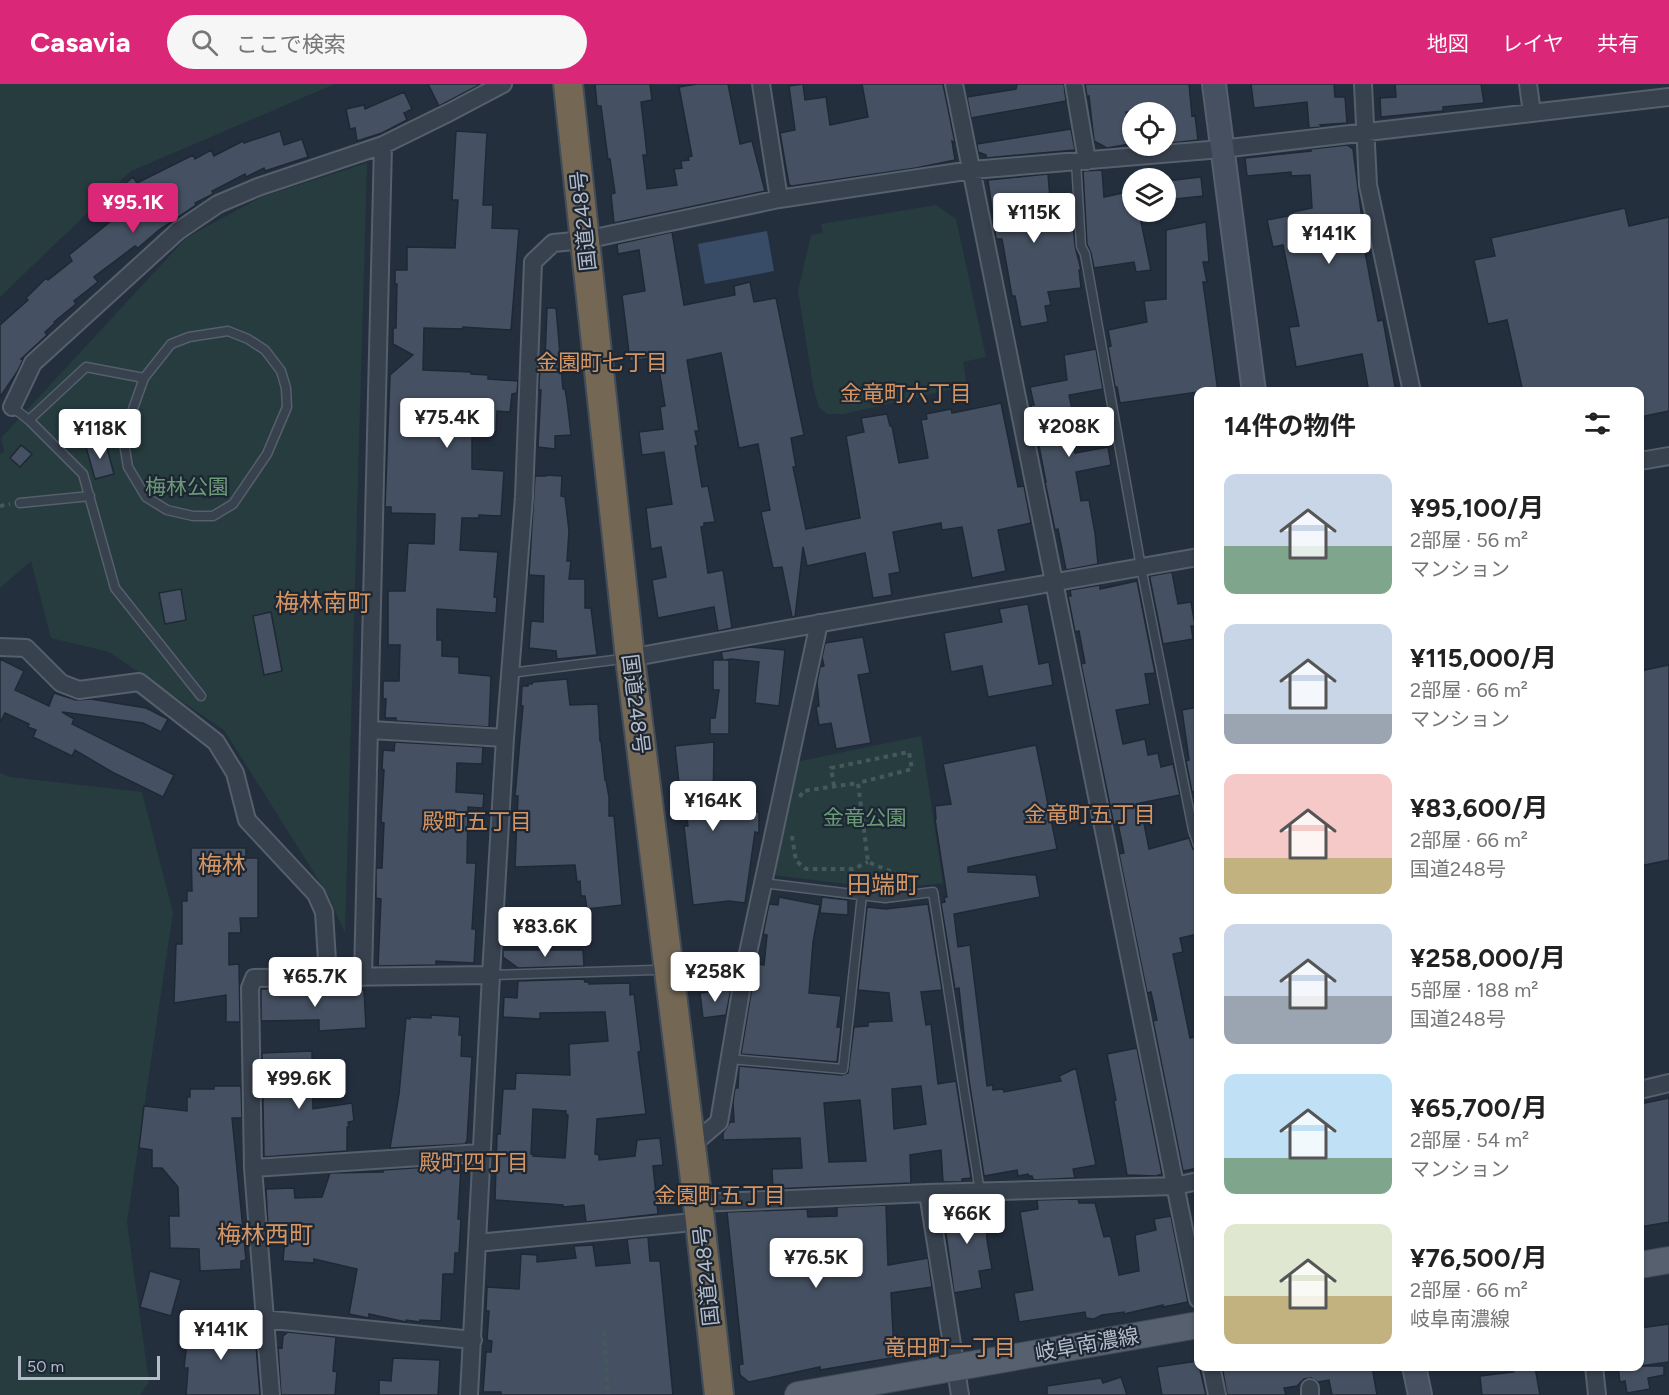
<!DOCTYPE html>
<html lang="ja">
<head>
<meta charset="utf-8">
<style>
  :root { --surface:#fff; --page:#f6f6f6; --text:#222; --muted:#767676; --accent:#db2777 }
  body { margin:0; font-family:Figtree,"Noto Sans JP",sans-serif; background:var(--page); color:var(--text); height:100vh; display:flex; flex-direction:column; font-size:22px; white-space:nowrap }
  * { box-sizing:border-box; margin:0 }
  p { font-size:20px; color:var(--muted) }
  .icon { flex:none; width:33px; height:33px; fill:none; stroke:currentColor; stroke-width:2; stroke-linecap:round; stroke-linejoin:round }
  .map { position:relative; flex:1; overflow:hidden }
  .drawer { position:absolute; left:1194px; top:303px; width:450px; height:984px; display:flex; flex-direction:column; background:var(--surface); border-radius:12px; box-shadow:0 2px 4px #0004 }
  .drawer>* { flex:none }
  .tools { position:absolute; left:1122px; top:18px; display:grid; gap:12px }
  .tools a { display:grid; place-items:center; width:54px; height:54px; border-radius:50%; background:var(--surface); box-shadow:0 2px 4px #0004; font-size:30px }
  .scale { position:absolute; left:18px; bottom:15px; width:142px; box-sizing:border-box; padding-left:6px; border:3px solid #b4bcc9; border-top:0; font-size:16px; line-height:21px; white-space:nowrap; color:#b4bcc9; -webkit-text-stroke:4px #1d2633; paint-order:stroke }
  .price { position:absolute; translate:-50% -51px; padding:0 14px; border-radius:6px; background:#fff; color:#222; font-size:20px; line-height:39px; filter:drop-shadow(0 2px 3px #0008) }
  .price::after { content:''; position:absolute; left:50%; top:36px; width:18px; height:14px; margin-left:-9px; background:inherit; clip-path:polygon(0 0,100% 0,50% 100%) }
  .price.selected { background:var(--accent); color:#fff }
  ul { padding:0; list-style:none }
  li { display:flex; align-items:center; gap:18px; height:150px; padding:0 30px }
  li span { display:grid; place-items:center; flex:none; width:168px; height:120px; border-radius:12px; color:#555 }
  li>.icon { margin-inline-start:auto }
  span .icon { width:72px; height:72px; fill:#fffc; stroke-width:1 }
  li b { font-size:26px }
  h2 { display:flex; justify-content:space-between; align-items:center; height:72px; padding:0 30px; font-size:26px }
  header { display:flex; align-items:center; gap:36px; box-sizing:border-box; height:84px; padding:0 30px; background:var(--accent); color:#fff }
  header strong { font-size:28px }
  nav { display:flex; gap:33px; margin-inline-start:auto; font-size:21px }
  .search { width:420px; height:54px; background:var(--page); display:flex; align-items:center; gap:15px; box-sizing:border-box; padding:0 21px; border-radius:33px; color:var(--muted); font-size:22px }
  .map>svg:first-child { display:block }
  .green { fill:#263c3f }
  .water { fill:#394c67 }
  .building { fill:#455162; stroke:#1f2835; stroke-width:1.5; fill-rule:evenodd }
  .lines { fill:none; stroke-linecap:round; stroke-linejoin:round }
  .lane-casing { stroke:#565f6c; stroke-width:11 }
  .street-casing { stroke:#565f6c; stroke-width:20 }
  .secondary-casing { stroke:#565f6c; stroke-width:26 }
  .primary-casing { stroke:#414a57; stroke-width:28 }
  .highway-casing { stroke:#434c59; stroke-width:32 }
  .path { stroke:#44595c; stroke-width:4; stroke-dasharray:4.5 4.5; stroke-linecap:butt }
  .lane { stroke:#38414e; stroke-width:8 }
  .street { stroke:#38414e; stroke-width:16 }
  .secondary { stroke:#465061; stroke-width:22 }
  .primary { stroke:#56606e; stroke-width:26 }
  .highway { stroke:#746855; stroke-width:28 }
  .labels { text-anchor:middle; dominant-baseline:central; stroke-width:4.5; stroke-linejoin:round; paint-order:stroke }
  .street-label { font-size:21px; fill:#b4bcc9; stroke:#1d2633 }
  .park-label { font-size:21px; fill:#6b9a76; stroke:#1d2633 }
  .neighbourhood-label { font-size:22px; fill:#d59563; stroke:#1d2633 }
  .quarter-label { font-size:24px; fill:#d59563; stroke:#1d2633 }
</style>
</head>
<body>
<header>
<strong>Casavia</strong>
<div class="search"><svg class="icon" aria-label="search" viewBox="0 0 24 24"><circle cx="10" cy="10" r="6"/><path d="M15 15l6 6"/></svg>ここで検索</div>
<nav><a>地図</a><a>レイヤ</a><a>共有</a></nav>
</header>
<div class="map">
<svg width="1669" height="1311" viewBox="0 0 1669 1311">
  <rect width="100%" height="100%" fill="#242f3e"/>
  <path class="green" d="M0,0h335l-204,87 -131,126z
    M367,79l-22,770 -17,-38 -104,-165 -115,-78 -58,-14 -20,-77 -31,27v-134l4,-2 -3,-14 185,-200 75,-41z
    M936,121l20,14 30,138 -23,5 4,24 -123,28h-17l-8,-7 -5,-16 -16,-100 13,-56 12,-2 -2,-9z
    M921,652l22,147 -55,6 -116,-14 24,-113z
    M0,689l10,4 132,15 31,121 -46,309 22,160 -9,13h-140z"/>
  <path class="water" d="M767,147l7,40 -69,13 -7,-40z"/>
  <path class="building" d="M428,0h53l-42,22z
    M595,0h55l2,16 -11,2 4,34 2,19h-4l4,34 30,-4 -3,-16 8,-1 -1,-7 8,-1 -1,-3 4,-1 -13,-69 18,-3h31l12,60 12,-3 13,50 -151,32 -3,-29 4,-1 -5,-34h-2l-7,-53h-4z
    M803,0l2,16 21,-3 4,28 38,-8 -6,-33h81l12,59 -3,-2 3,19 -39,8 -124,18 -3,-1 -9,-52 15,-3 -6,-44z
    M1017,0h47l2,17 -95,17 -4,-21 49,-8z
    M1085,0h104l3,32 3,-1 3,25 -27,3v-3l-5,1v-29h-40l4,32 -23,4 -13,-7 -5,-45 -2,1z
    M1251,0h83l1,13h10l2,26 -27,2 2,2 -13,1 -2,-26 -53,6z
    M1395,0h86l3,19 -41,4v4l-62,6 -1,-19 16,-1z
    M404,8l8,17 -8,4 3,7 -25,13 -25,8 -2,-13 -5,1 -4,-20 18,-4 1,4z
    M1071,45l4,21 -89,8v-3l-8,-3 -1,-8z
    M280,47l4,14 18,-6 6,18 -43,14 -1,-3 -18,9 -1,-3 -33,17 1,3 -18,9 1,2 -37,25 -21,18 -3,-2 -41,31 4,5 -24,19 2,3 -22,18 1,1 -10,9 2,3 -26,24 2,1 -6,12 -17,25v-72l28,-25 -2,-2 20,-20 2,2 24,-19 -3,-6 43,-35 -11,-16 32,-27 4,6 56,-28 2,4 16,-9 3,6 29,-15 1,2z
    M456,47l31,2 -4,72h10l-1,23 27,1 -8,101 -48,-3v2l-39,-1 -1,42 48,2v2l17,1v4l30,2 -1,12 -5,1 -2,18 -13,-1 -1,21 -24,-1v38l32,2 -3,45 -22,-1v3h-17l-2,32 38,2 -4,45h3l-1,16 -59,-4v31h5v16l17,1v16l32,3 -2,51 -93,-6v-3h-11l1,-19h-3v-18h16l1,-36h-12v-54h17l3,-48 26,1 1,-30 -44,-1v-6h-6l5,-132 23,-20 -20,-11v-16h3l1,-44h-2v-14h12v-23l48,1 3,-48h-6z
    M1347,61l6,4 8,63 8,39 -4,1 13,69 5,-1 13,72h-27l-7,-38 -66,13 -7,-40 10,-1 -16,-81 -10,2 -6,-27 26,-5v-3l19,-4 -2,-33 -19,1v-4l-44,4 -2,-18 66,-7v-2z
    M1102,86l2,27 28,-6v21h7l12,58 -15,2 -2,-10 -40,6 -3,-15 -4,-9 -4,-73z
    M1048,90l3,37 21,-2 3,37 6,24h-2l2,18 -33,4 3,13 -6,1 3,16 -27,5 -6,-31h-3l-10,-57h-6l-8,-59z
    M1201,93l2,19 -37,4v-19z
    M1625,124l4,18 40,-9v194l-29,6v-25h-117l-16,-72 -19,4 -14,-64 21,-4 -4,-18z
    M1206,138l3,40h-6l4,20h-4l15,110h-20l-78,11 -3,-16h-2l-7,-40 3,-1 -3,-16 39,-8 -3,-21 22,-2v-69z
    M672,148l12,73 51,-10 -1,-9 16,-4 4,20 22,-4 28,137 -13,3 5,29h-3l13,62 54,-11 -14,-82 18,-4 -3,-14 26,-4 3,12h2l7,37 29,-5 -7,-38 6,-1 -1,-5 25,-5 1,4 49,-10 17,84 6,-1 7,37 -33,7 8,41 -34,7 -10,-51 -20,3 -1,-7 -48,9 7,40 -11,2 3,21 -19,3 -8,-45 -58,13 -4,-19 -8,70h-3l-10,-50 -9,1 -8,-37 -4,-19 9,-2 -12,-66 -19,4 -18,-95 -34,7 12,71h-4l3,14 -3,1 7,41 6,-1 7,36 -11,1v3l-3,1 7,46 15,-3 9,58 -14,3 -4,-24 -56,11 -6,-38 14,-3 -5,-30 -10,2 -5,-41 26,-4 -8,-52 -22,3 -3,-23 24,-3 -3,-22 5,-1 -8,-49 -27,4 -8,-66 23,-4 -6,-41 -21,4 -1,-10z
    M547,224h9l7,81h2l2,12 4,34 -16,1v13l-17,-2 3,-57h-2v-8l2,-23h4z
    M1096,265l7,40 -34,6 4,18 -9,2 7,30 3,-1 1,9 33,-6 3,18 -35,7 5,29 8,-1 6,33 3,31 -32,6 -8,-41 -3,1 -10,-48h1l-15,-77h3l-4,-18 37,-7 -3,-25z
    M105,357l9,33 -19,5 -9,-32z
    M21,361l11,9 -12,13 -10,-9z
    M546,391l16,1 -1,20 4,1 4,34 -2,30h4l-2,18h16v29h6l6,47 -40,4 -1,-8 -27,-3 2,-27 12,1 1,-46 -15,-1 6,-99h11z
    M1172,488l6,32 13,-2 4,24h-4l2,13 -30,5 -13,-65v-3z
    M1137,497l18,92 -10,1 5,30 -34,6 7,34 22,-5 3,16 10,-2 3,14 12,-3 7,31 -40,8 9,46 40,-11 4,11 5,2v14h-2l2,17v52l-18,4 3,14 -10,2 17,84 8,-2v132l-15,3 -30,-150 4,-1 -6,-28 -4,1 -28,-139 5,-1 -6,-29 -4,1 -33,-161 4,-1 -6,-32 -4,1 -7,-36h3l-1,-6 30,-5v4z
    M181,505l5,31 -21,4 -6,-31z
    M1028,520l11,60 10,-2 4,23 -65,12 -6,-31 -31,6 -7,-39 58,-11 -3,-13z
    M271,528l11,59 -18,4 -11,-59z
    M863,553l7,36 -12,2 13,68 -35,6 -5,-26 -12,2 -3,-18 3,-1 -2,-24 3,-15 4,-1 -2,-9 3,-14z
    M750,563l35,3 -6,56 -24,-3 4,-41 -28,-3 -7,1h5v74h-19v-16h5l4,-28h-6v-30h10l-2,-8z
    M0,575l24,12 -9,19 34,16 5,-13 22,7 15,-1 55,9 22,11 -7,13 -18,-9 -81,-11 12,7 -2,5 102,51 -11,22 -51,-25 -37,-22 -3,6 -39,-19 3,-7 -8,-3 1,-3 -24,-11 -5,10z
    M1669,581v195l-29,6v-195z
    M567,595l3,26 28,-1 2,37h1l4,39h1l3,17v19h5l8,89 -35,4 -2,-13h-4l-1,-15 -3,1 -2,-17 -60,2 3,-71h-3l8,-90h-2l1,-20h6v-2h4l1,-2z
    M1198,623v84l-6,1 -6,-31 3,-1 -7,-50z
    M395,658l88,5 -1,17 -25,-1 -1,29 28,2 -1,14 -15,-1 -1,56h9l-4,66h4l-2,34 -38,-2v4l-58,1 3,-67 -5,-1v-30h6l2,-45 -3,-1 3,-52 -2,-1 1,-19 11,1z
    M714,658l-1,70h46v21l-4,-1 -10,71 -16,-2 -36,4 -9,-79h4l-4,-34 -4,1 -5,-47z
    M1036,661l21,104 -89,18v5l68,3 4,22 -86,17 4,33 12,-2 17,141 6,-1v5l10,-1 1,3 57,-11 -2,-5 17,-8 20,97 -23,4 2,9 -42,2 -1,-4h-3l-1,-2 -10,2 -1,-6 -33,6 -15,-96 -10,-92 -4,1 -14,-86 4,-1 -1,-5h3l-12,-78h1l-1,-13 16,-2 -8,-40z
    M191,764h55v10h12v60h-18l1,15h-12v32l10,-1 1,58h-14v-27l-52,8 2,-59h6v-43h5v-10h5z
    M779,813l41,8 -7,37 -4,51 32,3 -4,31h4l-4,35 -96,-8 11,-67 4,1 1,-24 7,1 3,-30 -4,-1 6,-30 9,1z
    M822,813l26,3v15l-28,-2z
    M928,820l14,86 -21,2 5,33 5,-1 7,60 18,-3 15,97 -9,1v3h-19l-2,-32 -31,5 1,28 -138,6 -1,-20 30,-1 -2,-30 -77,2v-7l7,-11h4l-1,-20 2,-14h3l1,-22 103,9 6,-2 6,-46 14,-1v-4l24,-1 -3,-28 -31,-3 9,-83 19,2zM921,1002l5,38 -32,5 -2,-40zM860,1016l6,61 -37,1 -5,-59z
    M503,866h80l1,16 -66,2 -15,-11z
    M584,895l1,3h4v2l41,-1v12l4,-1 7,57 -3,1 8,62 -49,5 -2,35 4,1v5l36,-4 2,-16 23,-2 3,27 -10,1 5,48 -72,8 -2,-17 -21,2v-2l-68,-5 2,-66h3l3,-45h12l1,-16 54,2 -1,-31 39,-3 -3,-29 -65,1v6l-37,-2 1,-20 13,1 1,-17zM533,1025l33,2v4h2l-3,43 -32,-2 1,-2h-3z
    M294,904v2h15v2l55,-2 2,38 -47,3v-11l-58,1v-32z
    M731,905l-5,26 -23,3 -3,-25z
    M431,931l29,2 -1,18h3l-1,21 11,1 -5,84 -2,3 -75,4 9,-54 7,-76 4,1v-2l21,1z
    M1137,964l25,126 -6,2 -29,-1 -12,-69 -1,-6h2l-9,-46z
    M312,967l1,58 39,-6 2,18 -6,1 1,5h-2v24l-83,6 -2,-104z
    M214,1002h27l1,32h-10l14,142 -5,1v8l-41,2 -1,-22 -29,-1 -1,-32h10l-1,-29 -16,-19h-10v-18l-13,-2 5,-42 43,5v-14h3v-8h24z
    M1669,1014v124l-29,5v-123z
    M443,1082l18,1 -3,52h3l-2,34h-4l-1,21h-11l-2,47 -21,-1v2l-14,-2v2l-37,-8v4l-20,-4 8,-45 -43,-10v4l-31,-2 3,-36 -18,2 -2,-38 28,-1 1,10 27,-1 8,-24 53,-1v-2z
    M1078,1115l1,4h16l9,34 5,-1 2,2 8,37 20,-4 -4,-36 21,-5 -2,-11 17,-3 17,86 -25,5v-2l-39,9v-2l-22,3 -8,4 -8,-1 -1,-6 -66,10 -5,-29 19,-3 -13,-78 18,-3 -1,-9z
    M966,1118l1,5h16v7h3l1,26 5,29 -13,2 3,17 -28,5 -12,-90z
    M886,1121l2,60 40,-7 4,29 -41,6 2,39 4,25 -77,13v-3l-71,15 -9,-7 -1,-10 4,-1 -16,-152 80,-3 1,8 29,-1v-9z
    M648,1153l2,24h10l13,134h-172v-3h-18l3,-40h5l1,-11 -5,-1 2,-29h-3l1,-24 32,2 2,-35 16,1v7l39,-4 -2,-12 19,-1 3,21 34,-3 -3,-24z
    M150,1187l31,9 -10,36 -31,-9z
    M195,1237l43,4 -1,6 11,1 -1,12 9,1 4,50h-74l2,-27h-4l3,-26z
    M1669,1240v38l-29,4v-38z
    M288,1248l48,5 -3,34 4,1 -2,23h-54l-3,-48 4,1 1,-12z
    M393,1274l47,2 -2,35h-59v-15l12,1z
    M1198,1277l8,34h-44l-5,-28z
    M1222,1282h150l5,29h-45l-3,-15 -11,2 -7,-4 -7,1 -7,7 -13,2 2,7h-59z
    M1618,1282h46v9l-16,3 2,11 -23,4 -2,-12 -5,1z
    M1535,1283l5,28h-58l-2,-19 33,-4 -1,-1z
    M1121,1293l6,18h-80v-9l54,-8 2,5z"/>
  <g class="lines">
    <defs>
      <path id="lane" d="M1076,77l5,85 4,8 56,313 52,263 5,15
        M228,247l20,8 17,11 16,21 5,17 1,19 -20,47 -34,50 -20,12h-20l-26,-6 -21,-13 -18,-30 -5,-30 21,-59 27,-34 18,-7z
        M144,294l-58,-11 -57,53 54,54 32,114 86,108
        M12,323l17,13
        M20,419l70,-7
        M510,589l104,-13
        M763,799l122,15 48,-6 47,300
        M491,891l163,-5
        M730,975l113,10 19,-174"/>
      <path id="street" d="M761,0l18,115
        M954,0l244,1215
        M1074,0l13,77
        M1363,0l5,101 44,207
        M1528,0l4,29
        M12,323l21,-44 145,-132 40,-27 40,-17 125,-42 67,-33 53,-28
        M1640,377l29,-5
        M0,563l26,1 35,35 18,7 60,-8 77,60 19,31 12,47 69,74 8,18 4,65
        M630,574c189,-36 379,-67 568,-101
        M371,646l134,8
        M363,893l20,-832
        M1640,1006l29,-7
        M691,1062l28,-24 26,-155 74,-344
        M253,1084l228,-15
        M928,1109l32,202
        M698,1119l230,-10 247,-7 23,-5
        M477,1159l206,-20
        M263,1235l210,21
        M1211,1282l6,29
        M1594,1282l3,29
        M1310,1304v7
        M271,1311l-18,-227 -3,-180 4,-10 237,-3
        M469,1311l22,-420 14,-237 19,-241 9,-235 20,-19 32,-3 194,-41 193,-29 249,-21 448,-52"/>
      <path id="secondary" d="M1214,0l40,308
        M1414,1282l6,29"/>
      <path id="primary" d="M1640,1181l29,-5
        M798,1311l400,-70"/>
      <path id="highway" d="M568,0l62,574 68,545 21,192"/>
    </defs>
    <use href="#lane" class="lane-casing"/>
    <use href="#street" class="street-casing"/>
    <use href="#secondary" class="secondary-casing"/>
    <use href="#primary" class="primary-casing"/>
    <use href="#highway" class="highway-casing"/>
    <path class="path" d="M0,422l10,-2
      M834,702l-3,-18 78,-16 3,17 -54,14
      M800,713l3,-6 55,-8 10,79 29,12 6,8
      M792,752l4,25 10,8h47l15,-7
      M604,1248l4,63"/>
    <use href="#lane" class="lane"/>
    <use href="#street" class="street"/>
    <use href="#secondary" class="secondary"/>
    <use href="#primary" class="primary"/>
    <use href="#highway" class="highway"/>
  </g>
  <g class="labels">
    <g class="street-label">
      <text transform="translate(583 137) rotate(-96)">国道248号</text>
      <text transform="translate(636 620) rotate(83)">国道248号</text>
      <text transform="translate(706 1192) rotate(-96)">国道248号</text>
      <text transform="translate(1087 1260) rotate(-10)">岐阜南濃線</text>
    </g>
    <g class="park-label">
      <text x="187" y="402">梅林公園</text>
      <text x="865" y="733">金竜公園</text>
    </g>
    <g class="neighbourhood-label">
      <text x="602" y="278">金園町七丁目</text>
      <text x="906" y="309">金竜町六丁目</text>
      <text x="1090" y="730">金竜町五丁目</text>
      <text x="477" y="737">殿町五丁目</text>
      <text x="474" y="1078">殿町四丁目</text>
      <text x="720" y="1111">金園町五丁目</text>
      <text x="950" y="1263">竜田町一丁目</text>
    </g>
    <g class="quarter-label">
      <text x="323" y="518">梅林南町</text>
      <text x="222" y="780">梅林</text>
      <text x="883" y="800">田端町</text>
      <text x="265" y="1150">梅林西町</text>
    </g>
  </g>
</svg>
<div class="tools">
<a><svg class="icon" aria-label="locate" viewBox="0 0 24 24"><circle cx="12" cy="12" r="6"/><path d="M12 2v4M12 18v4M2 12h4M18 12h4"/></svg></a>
<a><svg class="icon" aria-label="layers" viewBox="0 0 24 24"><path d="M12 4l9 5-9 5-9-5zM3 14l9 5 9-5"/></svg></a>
</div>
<div class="scale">50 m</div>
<b class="price selected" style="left:133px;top:150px">¥95.1K</b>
<b class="price" style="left:1034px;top:160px">¥115K</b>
<b class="price" style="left:1329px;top:181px">¥141K</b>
<b class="price" style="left:447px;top:365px">¥75.4K</b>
<b class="price" style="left:1069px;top:374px">¥208K</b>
<b class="price" style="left:100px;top:376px">¥118K</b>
<b class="price" style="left:713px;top:748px">¥164K</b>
<b class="price" style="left:545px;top:874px">¥83.6K</b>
<b class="price" style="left:715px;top:919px">¥258K</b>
<b class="price" style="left:315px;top:924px">¥65.7K</b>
<b class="price" style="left:299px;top:1026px">¥99.6K</b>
<b class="price" style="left:967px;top:1161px">¥66K</b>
<b class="price" style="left:816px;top:1205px">¥76.5K</b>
<b class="price" style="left:221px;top:1277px">¥141K</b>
<section class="drawer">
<h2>14件の物件<svg class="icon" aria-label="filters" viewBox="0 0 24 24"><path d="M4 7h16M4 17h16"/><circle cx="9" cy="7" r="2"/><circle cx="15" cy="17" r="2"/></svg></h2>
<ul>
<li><span style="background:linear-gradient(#c9d6e8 60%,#7fa58c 0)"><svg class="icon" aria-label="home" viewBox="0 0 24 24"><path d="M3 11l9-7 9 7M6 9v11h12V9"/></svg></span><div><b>¥95,100/月</b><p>2部屋 · 56 m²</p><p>マンション</p></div></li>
<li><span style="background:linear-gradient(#c9d6e8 75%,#9aa5b1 0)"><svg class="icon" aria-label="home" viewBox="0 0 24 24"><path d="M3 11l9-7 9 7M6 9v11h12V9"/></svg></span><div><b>¥115,000/月</b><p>2部屋 · 66 m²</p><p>マンション</p></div></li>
<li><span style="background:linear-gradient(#f6c9c9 70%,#c2b280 0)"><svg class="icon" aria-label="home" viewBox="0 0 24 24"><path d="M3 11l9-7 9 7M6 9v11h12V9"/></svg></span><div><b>¥83,600/月</b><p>2部屋 · 66 m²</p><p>国道248号</p></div></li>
<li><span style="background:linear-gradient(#c9d6e8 60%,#9aa5b1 0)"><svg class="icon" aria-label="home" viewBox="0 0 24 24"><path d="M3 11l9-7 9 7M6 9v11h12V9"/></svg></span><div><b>¥258,000/月</b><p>5部屋 · 188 m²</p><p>国道248号</p></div></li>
<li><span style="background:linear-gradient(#bfe0f5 70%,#7fa58c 0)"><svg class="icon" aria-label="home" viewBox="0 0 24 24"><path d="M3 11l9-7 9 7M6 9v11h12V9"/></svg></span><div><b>¥65,700/月</b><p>2部屋 · 54 m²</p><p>マンション</p></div></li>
<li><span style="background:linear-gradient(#dfe7d0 60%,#c2b280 0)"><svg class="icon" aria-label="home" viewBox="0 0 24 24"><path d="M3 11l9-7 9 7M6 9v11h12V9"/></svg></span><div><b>¥76,500/月</b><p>2部屋 · 66 m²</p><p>岐阜南濃線</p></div></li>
</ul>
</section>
</div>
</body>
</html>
